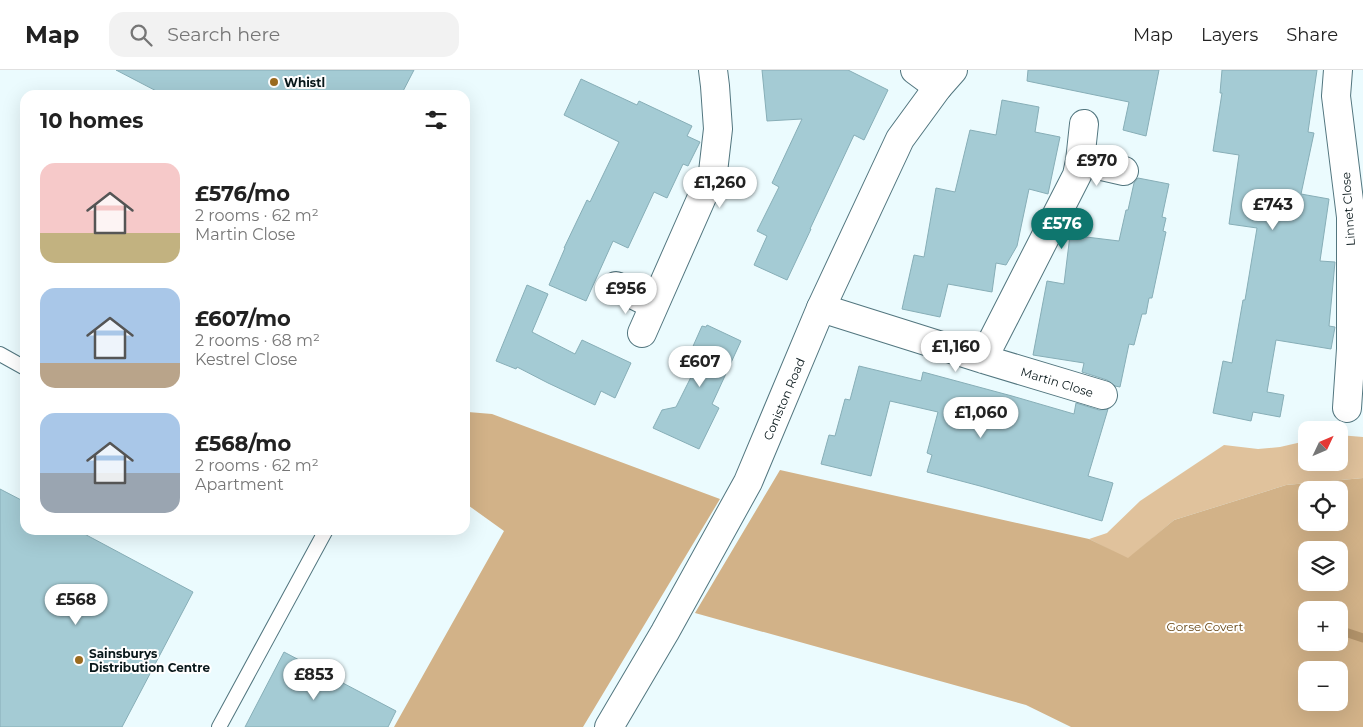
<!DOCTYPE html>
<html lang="en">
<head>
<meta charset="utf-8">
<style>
  :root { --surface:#fff; --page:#f2f2f2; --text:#222; --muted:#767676; --line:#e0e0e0; --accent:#0f766e }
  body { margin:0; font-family:Montserrat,sans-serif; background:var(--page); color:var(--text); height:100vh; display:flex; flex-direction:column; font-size:19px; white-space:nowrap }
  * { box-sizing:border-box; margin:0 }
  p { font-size:16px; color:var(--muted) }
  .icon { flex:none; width:28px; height:28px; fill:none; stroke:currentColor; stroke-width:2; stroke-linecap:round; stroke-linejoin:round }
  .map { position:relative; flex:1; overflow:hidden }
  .details { position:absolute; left:20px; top:20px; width:450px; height:445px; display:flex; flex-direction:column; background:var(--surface); border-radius:15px; box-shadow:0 5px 20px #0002 }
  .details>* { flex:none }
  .needle { width:32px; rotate:46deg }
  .tools { position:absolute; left:1298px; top:351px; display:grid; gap:10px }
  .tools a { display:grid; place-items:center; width:50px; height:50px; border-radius:10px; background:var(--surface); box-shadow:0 5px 20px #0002; font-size:25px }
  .price { position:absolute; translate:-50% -42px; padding:0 11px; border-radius:18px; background:#fff; color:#222; font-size:16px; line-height:32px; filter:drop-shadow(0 1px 2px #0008) }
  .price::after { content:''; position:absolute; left:50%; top:30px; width:15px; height:11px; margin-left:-8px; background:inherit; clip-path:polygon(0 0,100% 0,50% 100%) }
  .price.current { background:var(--accent); color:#fff }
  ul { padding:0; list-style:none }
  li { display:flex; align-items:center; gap:15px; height:125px; padding:0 20px }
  li span { display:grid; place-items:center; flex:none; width:140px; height:100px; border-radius:15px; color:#555 }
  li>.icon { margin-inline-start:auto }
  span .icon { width:60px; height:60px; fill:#fffc; stroke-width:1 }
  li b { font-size:21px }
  h2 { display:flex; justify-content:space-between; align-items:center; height:60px; padding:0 20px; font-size:21px }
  header { display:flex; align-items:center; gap:30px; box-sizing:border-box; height:70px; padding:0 25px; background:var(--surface); border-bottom:1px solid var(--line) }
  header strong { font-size:24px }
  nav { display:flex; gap:28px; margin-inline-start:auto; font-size:18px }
  .search { width:350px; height:45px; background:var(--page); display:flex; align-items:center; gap:12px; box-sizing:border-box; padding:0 18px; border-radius:15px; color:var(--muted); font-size:19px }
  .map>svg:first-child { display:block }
  .green { fill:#e0c29c }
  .forest { fill:#d2b288; fill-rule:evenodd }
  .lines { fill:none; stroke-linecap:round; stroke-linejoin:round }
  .stream { stroke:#b2936a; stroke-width:9 }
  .building { fill:#a4cbd4; stroke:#87aeb7 }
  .service-casing { stroke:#52767f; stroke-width:16 }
  .minor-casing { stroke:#52767f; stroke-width:30 }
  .tertiary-casing { stroke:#52767f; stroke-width:30 }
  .service { stroke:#fff; stroke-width:14 }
  .minor { stroke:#fff; stroke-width:28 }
  .tertiary { stroke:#fff; stroke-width:28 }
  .poi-dot { fill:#9c6b1f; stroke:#fff; stroke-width:2 }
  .labels { text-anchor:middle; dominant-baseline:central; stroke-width:4; stroke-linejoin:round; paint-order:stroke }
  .poi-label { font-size:12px; font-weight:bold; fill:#09181b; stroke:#fff; text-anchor:start }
  .street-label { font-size:12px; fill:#09181b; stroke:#fff }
  .park-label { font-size:12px; fill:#664513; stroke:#fff }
</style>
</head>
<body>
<header>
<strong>Map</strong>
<div class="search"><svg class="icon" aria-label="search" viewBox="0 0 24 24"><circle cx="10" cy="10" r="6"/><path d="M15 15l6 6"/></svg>Search here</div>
<nav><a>Map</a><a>Layers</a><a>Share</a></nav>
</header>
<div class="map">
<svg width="1363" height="657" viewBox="0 0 1363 657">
  <rect width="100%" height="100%" fill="#ebfbfe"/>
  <path class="green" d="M1339,365l24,2v41l-77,7 -112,35 -46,39 -39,-20 18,-6 33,-32 84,-56 34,4 22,-2 26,-6v21h33z"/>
  <path class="forest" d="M468,342l24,2 228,85 -137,228h-189l110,-196 -39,-28v-90z
    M780,400l309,69 39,19 46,-38 112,-35 77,-7v249h-292l-45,-22 -331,-92zM1306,420h33v32h-33zM1306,480h33v32h-33zM1306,540h33v32h-33zM1306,600h33v32h-33z"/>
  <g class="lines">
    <path class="stream" d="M1342,561l21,7"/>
  </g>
  <path class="building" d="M116,0h298l-13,25h-237z
    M762,0h86l40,20 -24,50 -10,-5 -44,94h1l-24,51 -33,-15 13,-29 -10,-5 22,-44 -7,-4 30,-64 -35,2z
    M1028,0h131l-13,66 -23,-6 6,-28 -102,-21z
    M1222,0h95l-9,62 6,1 -13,61 28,5 -9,62 15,1 -6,64 6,1 -4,22 -55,-9 -9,52 17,3 -4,22 -27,-5 -2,9 -38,-8 10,-52 9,2 11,-63h2l12,-72 -28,-4 10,-69 -26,-4 9,-58h-2z
    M581,9l56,26 2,-4 53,25 -5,10 13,6 -12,24 -5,-2 -16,34 -13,-6 -26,56 -15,-7 -27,60 -37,-16 16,-37h-1l23,-48 3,2 29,-60 -55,-27z
    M1002,30l37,7 -4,25 25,5 -12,57 -19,-5 -12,57 -11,19 -10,-2 -4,29 -44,-8 -8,33 -38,-8 12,-54 10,2 12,-69 19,4 15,-62 26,5z
    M1138,108l31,6 -7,33 4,1 -3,13 3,1 -14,66h-3l-3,16h-4l-8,31 -5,-1 -9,43 -5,-1 -8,-6 -25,-8 2,-9 -51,-8 14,-74 17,3 6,-49 49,6 7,-31h2l6,-27z
    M527,215l21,9 -16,38 43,22 7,-14 49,23 -16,35 -14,-7 -6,14 -47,-22 -31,-16 -1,2 -20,-8z
    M707,255l34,16 -29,63 7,4 -20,41 -46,-21 9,-18 14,-3 20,-40 -10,-5 16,-36 4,1z
    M859,296l62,15 2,-9 89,24 62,18 2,-11 23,7 9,-1 -20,67 25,7 -11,38 -122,-35 -53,-14 5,-17 -5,-2 11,-41 -48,-11 -19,75 -50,-12 8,-29 6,1 10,-37 5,1z
    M0,419l25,13v28h52l116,62 -71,135h-122z
    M284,582l112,59 -8,16h-143z"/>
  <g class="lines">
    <defs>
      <path id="service" d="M0,284l25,14
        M219,657l107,-197"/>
      <path id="minor" d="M915,0l23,17
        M1338,0l-2,26 15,121v132l-4,59
        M1080,91l44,10
        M616,216l38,19
        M821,238l162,51 120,36
        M642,263l71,-161 5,-43 -3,-43 -2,-16
        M983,289l94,-184 3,-14 4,-37"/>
      <path id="tertiary" d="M609,657l56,-95 83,-150 73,-174 79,-169 38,-52 15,-17"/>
    </defs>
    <use href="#service" class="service-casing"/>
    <use href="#minor" class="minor-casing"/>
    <use href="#tertiary" class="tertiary-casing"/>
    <use href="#service" class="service"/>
    <use href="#minor" class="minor"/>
    <use href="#tertiary" class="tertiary"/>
  </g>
  <g class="poi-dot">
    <circle cx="274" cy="12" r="5"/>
    <circle cx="79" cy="590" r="5"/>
  </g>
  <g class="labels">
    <g class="poi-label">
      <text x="284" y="12">Whistl</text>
      <text x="89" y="583">Sainsburys<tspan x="89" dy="14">Distribution Centre</tspan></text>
    </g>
    <g class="street-label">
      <text transform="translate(1348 139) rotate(-94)">Linnet Close</text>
      <text transform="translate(1057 312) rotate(17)">Martin Close</text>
      <text transform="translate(784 329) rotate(-67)">Coniston Road</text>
    </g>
    <g class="park-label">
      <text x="1205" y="556">Gorse Covert</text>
    </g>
  </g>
</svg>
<div class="tools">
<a><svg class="needle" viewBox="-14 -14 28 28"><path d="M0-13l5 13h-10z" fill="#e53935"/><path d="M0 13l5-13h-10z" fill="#767676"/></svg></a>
<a><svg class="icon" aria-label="locate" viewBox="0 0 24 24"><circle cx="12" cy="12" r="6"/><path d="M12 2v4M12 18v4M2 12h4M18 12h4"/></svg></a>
<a><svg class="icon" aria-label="layers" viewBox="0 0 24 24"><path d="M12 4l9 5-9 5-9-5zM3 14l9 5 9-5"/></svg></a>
<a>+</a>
<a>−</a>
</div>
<b class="price" style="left:1097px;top:117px">£970</b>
<b class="price" style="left:720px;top:139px">£1,260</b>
<b class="price" style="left:1273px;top:161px">£743</b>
<b class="price current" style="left:1062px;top:180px">£576</b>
<b class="price" style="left:626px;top:245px">£956</b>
<b class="price" style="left:956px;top:303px">£1,160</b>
<b class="price" style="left:700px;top:318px">£607</b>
<b class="price" style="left:981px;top:369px">£1,060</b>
<b class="price" style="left:76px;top:556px">£568</b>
<b class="price" style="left:314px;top:631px">£853</b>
<section class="details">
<h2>10 homes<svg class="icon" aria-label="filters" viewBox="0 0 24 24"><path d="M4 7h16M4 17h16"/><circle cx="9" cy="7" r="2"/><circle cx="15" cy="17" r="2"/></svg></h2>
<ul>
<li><span style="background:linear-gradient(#f6c9c9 70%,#c2b280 0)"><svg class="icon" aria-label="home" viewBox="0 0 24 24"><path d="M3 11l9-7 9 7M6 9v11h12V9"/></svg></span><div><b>£576/mo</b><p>2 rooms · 62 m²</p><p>Martin Close</p></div></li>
<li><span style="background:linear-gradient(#a9c7e8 75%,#b9a48a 0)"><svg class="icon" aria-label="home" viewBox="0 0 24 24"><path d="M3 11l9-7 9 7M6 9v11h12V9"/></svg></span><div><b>£607/mo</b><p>2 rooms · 68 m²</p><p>Kestrel Close</p></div></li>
<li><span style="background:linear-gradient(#a9c7e8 60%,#9aa5b1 0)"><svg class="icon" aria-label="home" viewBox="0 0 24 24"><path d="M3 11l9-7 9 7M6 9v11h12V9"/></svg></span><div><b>£568/mo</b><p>2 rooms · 62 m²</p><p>Apartment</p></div></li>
</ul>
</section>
</div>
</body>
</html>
